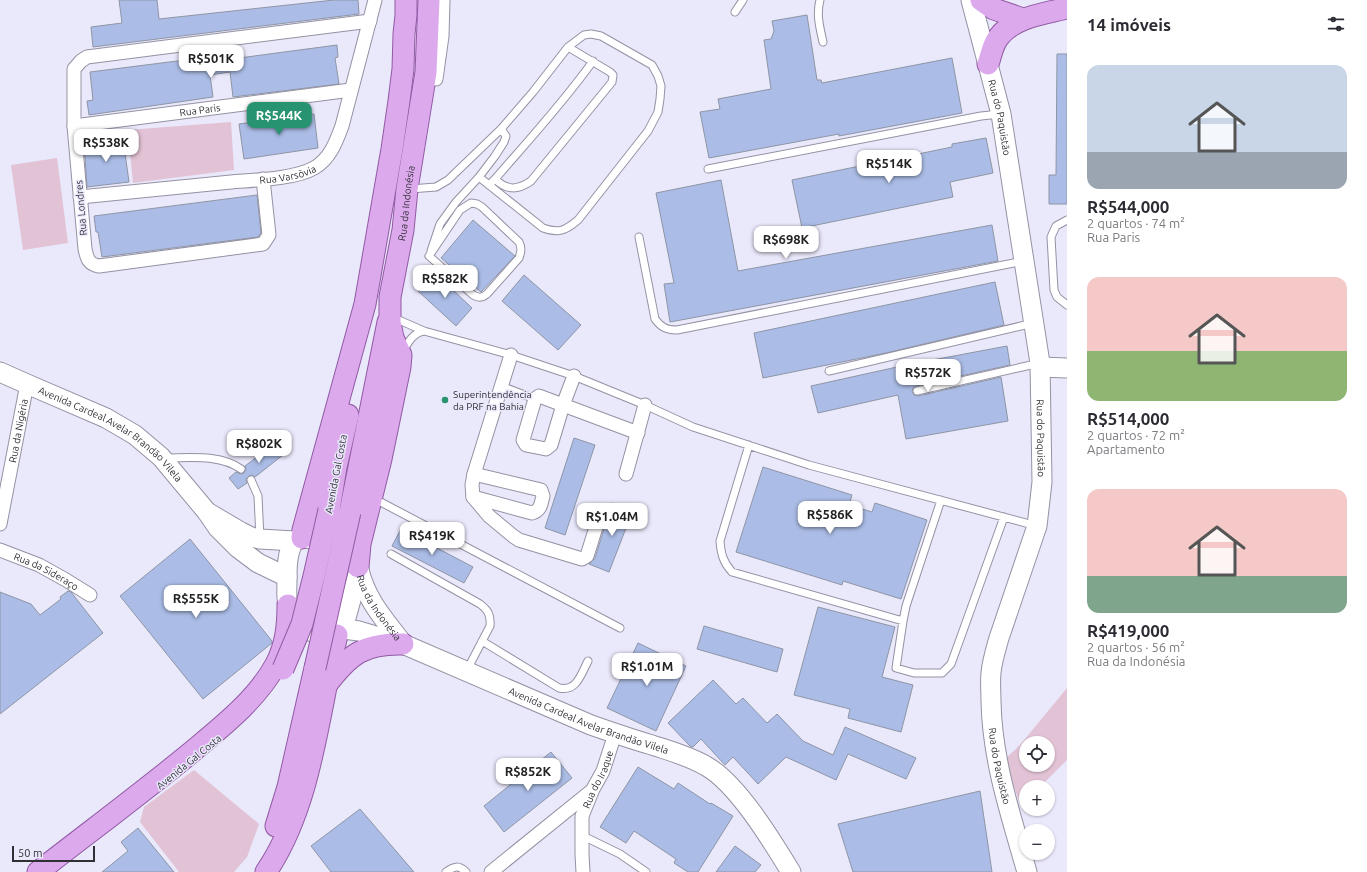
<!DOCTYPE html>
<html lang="pt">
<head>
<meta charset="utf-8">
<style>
  :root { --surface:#fff; --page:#f2f2f3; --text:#2b2b33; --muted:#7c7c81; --accent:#289371 }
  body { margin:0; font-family:Ubuntu,sans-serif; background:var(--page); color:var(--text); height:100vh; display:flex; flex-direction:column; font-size:15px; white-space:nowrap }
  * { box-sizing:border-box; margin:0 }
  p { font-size:13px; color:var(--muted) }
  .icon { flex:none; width:22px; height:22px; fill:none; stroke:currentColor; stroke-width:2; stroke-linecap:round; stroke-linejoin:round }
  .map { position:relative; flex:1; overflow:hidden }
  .side { display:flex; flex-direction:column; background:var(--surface); width:300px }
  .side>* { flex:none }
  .fabs { position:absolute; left:1019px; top:736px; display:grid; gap:8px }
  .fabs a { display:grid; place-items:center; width:36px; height:36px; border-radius:50%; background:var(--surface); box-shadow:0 1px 3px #0004; font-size:20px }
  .scale { position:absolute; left:12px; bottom:10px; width:83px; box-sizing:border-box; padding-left:4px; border:2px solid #302f36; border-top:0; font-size:11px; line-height:14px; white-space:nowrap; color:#302f36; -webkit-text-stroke:3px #eae8fb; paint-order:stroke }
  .price { position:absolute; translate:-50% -34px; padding:0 9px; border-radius:8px; background:#fff; color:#222; font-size:13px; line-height:26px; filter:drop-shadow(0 1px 2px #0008) }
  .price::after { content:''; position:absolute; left:50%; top:24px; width:12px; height:9px; margin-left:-6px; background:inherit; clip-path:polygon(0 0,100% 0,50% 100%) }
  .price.active { background:var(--accent); color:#fff }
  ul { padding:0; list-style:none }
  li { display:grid; align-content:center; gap:8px; height:212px; padding:0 20px }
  li span { display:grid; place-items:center; height:124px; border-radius:12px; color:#555 }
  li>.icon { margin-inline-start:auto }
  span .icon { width:72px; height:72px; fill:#fffc; stroke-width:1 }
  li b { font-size:17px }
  h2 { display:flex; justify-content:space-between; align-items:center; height:48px; padding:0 20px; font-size:17px }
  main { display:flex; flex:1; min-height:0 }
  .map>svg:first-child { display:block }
  .green { fill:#e2c2d5; fill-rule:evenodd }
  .building { fill:#abbde6; stroke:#8e95a6 }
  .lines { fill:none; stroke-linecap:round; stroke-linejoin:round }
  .lane-casing { stroke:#9492a3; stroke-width:9 }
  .street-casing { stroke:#9492a3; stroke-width:15 }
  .secondary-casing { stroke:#9492a3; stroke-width:21 }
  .primary-casing { stroke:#915aa4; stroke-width:23 }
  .lane { stroke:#fff; stroke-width:7 }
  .street { stroke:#fff; stroke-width:13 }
  .secondary { stroke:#fff; stroke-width:19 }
  .primary { stroke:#dcaaec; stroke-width:21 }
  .primary-bridge-casing { stroke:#915aa4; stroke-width:23; stroke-linecap:butt }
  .primary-bridge { stroke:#dcaaec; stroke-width:21 }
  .poi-dot { fill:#289371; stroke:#eae8fb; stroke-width:1.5 }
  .labels { text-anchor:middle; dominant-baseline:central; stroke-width:3; stroke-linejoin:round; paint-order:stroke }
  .street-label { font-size:10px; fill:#302f36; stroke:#eae8fb }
  .poi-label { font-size:10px; fill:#302f36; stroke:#eae8fb; text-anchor:start }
</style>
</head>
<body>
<main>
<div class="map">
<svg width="1067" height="872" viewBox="0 0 1067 872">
  <rect width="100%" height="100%" fill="#eae8fb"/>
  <path class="green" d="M231,122l3,48 -101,13 -5,-53z
    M57,158l11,85 -45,7 -12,-85z
    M1067,688v72l-27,27h-14v13l-5,6 -17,-46 16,-15zM1026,743h22v22h-22z
    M194,770l65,54 -12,33 -13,15h-55l-39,-50 4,-15z"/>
  <path class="building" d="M119,0h38l2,19 175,-19h24l1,14 -266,33 -2,-20 31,-4z
    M807,15l10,65h4l1,3 130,-25 10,55 -123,23v-2l-130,24 -9,-46 20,-3 -2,-10 53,-10 -7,-49 7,-1 3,-8 -2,-10z
    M337,45l1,12 -3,1 4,26 -106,13 -3,-25 -20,3 3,22 -124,18 -2,-14 6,-1 -3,-28 119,-15v5z
    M1057,54h10v150h-18v-29h7z
    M314,114l4,34 -74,11 -5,-35z
    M986,138l7,35 -43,9 3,15 -151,31 -10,-48 160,-33v-3z
    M123,139l6,43 -42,5 -3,-44z
    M721,180l17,91 254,-46 6,36 -328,61 -6,-38 10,-1 -18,-90z
    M257,195l4,38 -3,4 -156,20 -4,-25h-2l-2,-16z
    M473,220l42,36 -34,36 -40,-34z
    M435,273l37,35 -16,18 -38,-35z
    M524,275l57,50 -23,25 -56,-49z
    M995,282l9,43 -118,28 -123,25 -9,-45z
    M1007,346l3,19 -94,21 -3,2 -1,4 2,3 4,1 83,-19 7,44 -102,18 -8,-44 -80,18 -7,-27 95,-21z
    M574,438l21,7 -30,90 -20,-7z
    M279,440l9,11 -33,26 -3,-2 -3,1 -3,3 1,4 -9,6 -9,-11 7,-6 5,2 3,-1 2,-4 -1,-3z
    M763,467l89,28 -3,10 23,7 3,-9 52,17 -26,79 -58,-18 -1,4 -106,-33z
    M611,503l22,7 -24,62 -20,-8 6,-6 14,-45 -1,-5z
    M401,529l72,38 -9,16 -72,-37z
    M190,539l82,102v2l-69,56 -83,-103z
    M68,591l3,1 32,41 -103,81v-122l31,12 9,11 21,-16 -1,-2z
    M818,607l77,20 -13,50 31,8 -12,47 -53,-14 2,-9 -56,-14z
    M704,626l79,23 -6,23 -80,-23z
    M638,643l48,23 -30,65 -49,-23z
    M713,680l23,24 7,-6 24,25 10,-9 26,27 30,14 12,-28 71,31 -10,21 -58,-25 -12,26 -50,-23 -28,27 -25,-27 -8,8 -24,-26 -8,8 -3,-1 -22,-23z
    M551,752l21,26 -68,54 -20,-26z
    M638,767l36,22 4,-6 32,21 1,-1 22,13 -35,56h-10l-14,-9 2,-4 -42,-28 -8,12 -26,-16z
    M980,791l12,81h-139l-15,-48z
    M360,809l54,63h-83l-20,-26z
    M138,828l36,44h-72l26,-21 -7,-9z
    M735,846l26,19 -6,7h-39z"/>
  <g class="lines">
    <defs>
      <path id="lane" d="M820,0c-4,15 0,28 3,42
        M735,12l8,-12
        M708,169l273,-53 19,-2
        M495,179c33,-38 68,-76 98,-118
        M489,185l6,-6c12,12 23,11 36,2l81,-99 1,-7 -3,-3 -42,-25
        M410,189l26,-2 12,-7 53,-51 32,-37 35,-45 16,-12 7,-1 10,2 51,29 6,11 3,10 -1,13 -2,13 -10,19 -70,89c-12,10 -19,14 -35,8l-64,-51
        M471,203l6,1 5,3 37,35c3,6 2,10 0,16l-32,36c-5,4 -8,4 -14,1l-44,-39 31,-46z
        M1067,220l-11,6 -5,11 3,53 3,7 10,8
        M639,237l16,82c6,8 11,11 22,11l347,-69
        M431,251l9,-27 16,-22 23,-25 16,-21 9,-14 2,-6 -5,-7
        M392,317l32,14 87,24 63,21 71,29 48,22 116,38 228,61
        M403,352c5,-10 10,-19 21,-21
        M829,371l205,-48
        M501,386l34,13
        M917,391l123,-28
        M749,445l-29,96c1,13 3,21 12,31l171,49 3,-15 35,-106
        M165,458c25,0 55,-4 76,11
        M251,480l7,16 2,43
        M373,498l247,130
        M391,554l89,50c8,6 11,11 10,22l-23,44
        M903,621l-7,47 18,5h28l9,-9 53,-147
        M482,641l77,47c18,4 22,-14 29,-27
        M581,835l39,19 26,18
        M446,872c8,-6 13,-7 20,0"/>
      <g id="street">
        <path d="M436,79l6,-43 1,-36"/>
        <path id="s1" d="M74,126l277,-36"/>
        <path d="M263,179l6,56 -6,9 -164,22c-11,-2 -12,-8 -14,-17l-11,-123v-57l7,-8 6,-4 283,-36"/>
        <path id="s2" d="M80,197c50,-5 100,-10 151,-15 23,-2 64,-3 83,-14 16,-9 22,-26 28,-42l33,-126"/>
        <path d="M511,355l-37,119 -2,11 1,12 16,19 24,20 6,4 63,19 5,-3 14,-45"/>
        <path d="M574,376l-11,29 -12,40 -5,4 -20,-4 -3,-5 12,-41 4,-3 99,37"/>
        <path d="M626,474l19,-69"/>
        <path d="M473,497l59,16c9,-3 9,-9 11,-17l-2,-6 -67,-16"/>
        <path id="s3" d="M0,524l27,-140"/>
        <path id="s4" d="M0,550l39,15 27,15 24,15"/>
        <path d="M491,872l99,-80"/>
        <path id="s5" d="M583,872l-1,-18v-38l11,-27 10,-18 12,-37"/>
      </g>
      <g id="secondary">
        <path id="s6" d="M971,0l30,114 39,249 2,119 -5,44 -38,112c-3,11 -7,23 -8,35 -1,9 0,19 0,28 1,59 20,115 36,171"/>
        <path d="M1040,367l27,1"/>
        <path id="s7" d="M0,372l27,12 79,34 29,17 26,22 46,55 11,16 20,20 20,15 29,14"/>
        <path d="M207,512l34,20 10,5 9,2 34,2 8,-3 14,1"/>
        <path d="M294,541c-7,12 -7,26 -7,39 0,8 -1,18 1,25 3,13 15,24 27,28 7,2 15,1 22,2l6,-6 16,-59 -1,-3 -9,-13"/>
        <path id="s8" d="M359,570c7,30 26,50 44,74"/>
        <path id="s9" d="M343,629l16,2 44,13 188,81c20,7 40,14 61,20 18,6 37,11 54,21 31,17 66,75 85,106"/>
      </g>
      <g id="primary">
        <path d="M981,0l13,9 29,10"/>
        <path d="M988,64c3,-8 4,-18 10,-26 15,-21 46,-24 69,-30"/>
        <path d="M329,510l7,-43 12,-52"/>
        <path d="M350,512l38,-190"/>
        <path d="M302,538l1,-8 62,-226 27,-155 7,-48 4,-32 1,-35 2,-19v-15"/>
        <path id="s10" d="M358,567l2,-23 21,-85 19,-92 1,-12 -8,-17 -3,-16v-25l13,-67 4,-41 19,-117 3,-72"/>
        <path d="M327,684c23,-30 37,-41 76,-40"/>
        <path d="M276,826l12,-39 27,-119"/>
        <path d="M38,872c50,-39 101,-77 150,-117 31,-26 69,-55 88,-91 10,-19 12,-38 12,-59"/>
        <path d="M266,872c46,-68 52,-159 71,-237"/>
      </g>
    </defs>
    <use href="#lane" class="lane-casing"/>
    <use href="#street" class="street-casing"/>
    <use href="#secondary" class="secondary-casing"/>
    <use href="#primary" class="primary-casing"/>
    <use href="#lane" class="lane"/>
    <use href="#street" class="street"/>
    <use href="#secondary" class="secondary"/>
    <use href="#primary" class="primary"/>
    <defs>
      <path id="primary-bridge" d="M315,668l35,-156
        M283,669l19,-45 12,-48 15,-66"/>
    </defs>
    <use href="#primary-bridge" class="primary-bridge-casing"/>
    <use href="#primary-bridge" class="primary-bridge"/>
  </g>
  <circle class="poi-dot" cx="445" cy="400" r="4"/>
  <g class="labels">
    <g class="street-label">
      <text stroke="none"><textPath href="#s1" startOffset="127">Rua Paris</textPath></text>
      <text stroke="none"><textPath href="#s6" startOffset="121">Rua do Paquistão</textPath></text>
      <text stroke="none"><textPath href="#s2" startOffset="209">Rua Varsōvia</textPath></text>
      <text stroke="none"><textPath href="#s10" startOffset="372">Rua da Indonésia</textPath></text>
      <text transform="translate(81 208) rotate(-95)">Rua Londres</text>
      <text stroke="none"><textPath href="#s3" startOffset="95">Rua da Nigéria</textPath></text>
      <text stroke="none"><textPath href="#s7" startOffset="128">Avenida Cardeal Avelar Brandão Vilela</textPath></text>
      <text stroke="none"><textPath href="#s6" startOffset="445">Rua do Paquistão</textPath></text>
      <text transform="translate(336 474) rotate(-79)">Avenida Gal Costa</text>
      <text stroke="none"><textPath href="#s4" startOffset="51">Rua da Sideraço</textPath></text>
      <text stroke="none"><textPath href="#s8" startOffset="43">Rua da Indonésia</textPath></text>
      <text stroke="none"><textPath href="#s9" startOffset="263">Avenida Cardeal Avelar Brandão Vilela</textPath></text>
      <text transform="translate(189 762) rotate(-39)">Avenida Gal Costa</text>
      <text stroke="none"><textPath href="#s6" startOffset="781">Rua do Paquistão</textPath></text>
      <text stroke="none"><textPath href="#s5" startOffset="96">Rua do Iraque</textPath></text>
    </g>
    <g class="poi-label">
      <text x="453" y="394">Superintendência<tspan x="453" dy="12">da PRF na Bahia</tspan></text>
    </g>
  </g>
</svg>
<div class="fabs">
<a><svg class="icon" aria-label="locate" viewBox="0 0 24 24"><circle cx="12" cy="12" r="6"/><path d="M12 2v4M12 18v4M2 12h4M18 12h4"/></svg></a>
<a>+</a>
<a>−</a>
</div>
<div class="scale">50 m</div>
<b class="price" style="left:211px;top:79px">R$501K</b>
<b class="price active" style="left:279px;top:136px">R$544K</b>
<b class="price" style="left:106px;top:163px">R$538K</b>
<b class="price" style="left:889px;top:184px">R$514K</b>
<b class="price" style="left:786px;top:260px">R$698K</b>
<b class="price" style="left:445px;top:299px">R$582K</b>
<b class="price" style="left:928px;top:393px">R$572K</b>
<b class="price" style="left:259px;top:464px">R$802K</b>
<b class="price" style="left:830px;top:535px">R$586K</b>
<b class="price" style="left:612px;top:537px">R$1.04M</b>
<b class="price" style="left:432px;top:556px">R$419K</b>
<b class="price" style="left:196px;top:619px">R$555K</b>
<b class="price" style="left:647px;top:687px">R$1.01M</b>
<b class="price" style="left:528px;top:792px">R$852K</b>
</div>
<section class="side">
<h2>14 imóveis<svg class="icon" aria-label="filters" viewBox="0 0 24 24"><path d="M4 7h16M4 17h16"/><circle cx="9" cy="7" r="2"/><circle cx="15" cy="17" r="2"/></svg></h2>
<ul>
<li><span style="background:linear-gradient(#c9d6e8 70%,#9aa5b1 0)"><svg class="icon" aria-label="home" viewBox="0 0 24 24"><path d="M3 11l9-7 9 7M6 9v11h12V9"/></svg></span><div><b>R$544,000</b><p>2 quartos · 74 m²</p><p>Rua Paris</p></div></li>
<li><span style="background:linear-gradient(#f6c9c9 60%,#8fb573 0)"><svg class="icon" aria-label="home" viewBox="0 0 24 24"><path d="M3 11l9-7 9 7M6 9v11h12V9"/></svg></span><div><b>R$514,000</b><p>2 quartos · 72 m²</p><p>Apartamento</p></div></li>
<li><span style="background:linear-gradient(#f6c9c9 70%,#7fa58c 0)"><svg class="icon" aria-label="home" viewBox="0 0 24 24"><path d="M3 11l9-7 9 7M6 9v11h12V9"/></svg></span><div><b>R$419,000</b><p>2 quartos · 56 m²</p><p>Rua da Indonésia</p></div></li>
</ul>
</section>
</main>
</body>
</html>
